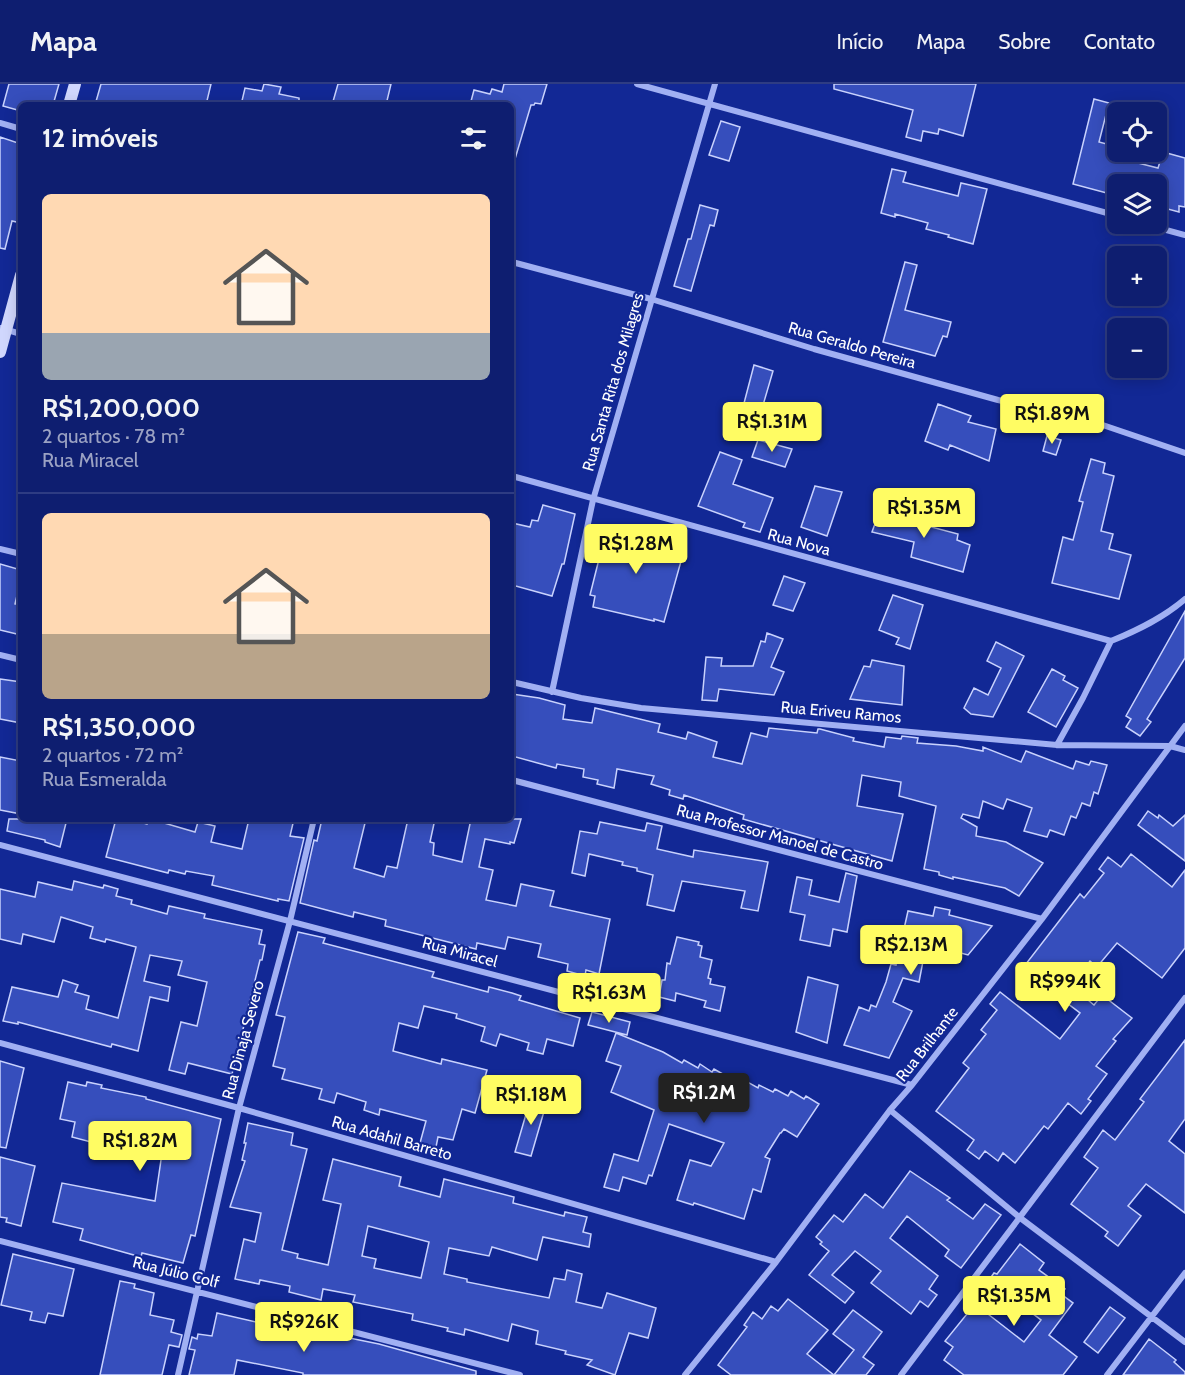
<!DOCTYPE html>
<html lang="pt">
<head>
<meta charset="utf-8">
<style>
  :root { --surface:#0e1e70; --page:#172775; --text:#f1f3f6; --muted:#9ba2c3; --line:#2e3c83; --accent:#fffc63 }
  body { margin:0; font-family:Cabin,sans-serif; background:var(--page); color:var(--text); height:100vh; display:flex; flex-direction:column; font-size:22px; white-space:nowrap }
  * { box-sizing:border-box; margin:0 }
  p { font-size:20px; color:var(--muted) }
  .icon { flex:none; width:33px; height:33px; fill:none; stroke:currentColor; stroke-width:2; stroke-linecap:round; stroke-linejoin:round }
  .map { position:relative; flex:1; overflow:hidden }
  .side { position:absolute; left:18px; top:18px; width:496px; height:720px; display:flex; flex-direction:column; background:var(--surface); border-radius:9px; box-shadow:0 3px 15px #0003,0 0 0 2px var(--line) }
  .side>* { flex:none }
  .tools { position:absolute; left:1107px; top:18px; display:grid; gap:12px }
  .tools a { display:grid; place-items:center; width:60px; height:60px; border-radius:9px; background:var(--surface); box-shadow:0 3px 15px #0003,0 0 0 2px var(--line); font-size:30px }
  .price { position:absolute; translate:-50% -51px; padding:0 14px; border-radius:6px; background:var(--accent); color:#111; font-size:20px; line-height:39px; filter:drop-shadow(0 2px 3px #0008) }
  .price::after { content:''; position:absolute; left:50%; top:36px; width:18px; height:14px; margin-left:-9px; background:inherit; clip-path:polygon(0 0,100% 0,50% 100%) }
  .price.on { background:#222; color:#fff }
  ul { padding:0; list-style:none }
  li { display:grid; align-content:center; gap:12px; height:318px; padding:0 24px }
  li+li { border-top:2px solid var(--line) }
  li span { display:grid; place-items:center; height:186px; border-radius:9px; color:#555 }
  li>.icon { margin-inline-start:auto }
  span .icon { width:108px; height:108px; fill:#fffc; stroke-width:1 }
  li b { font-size:26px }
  h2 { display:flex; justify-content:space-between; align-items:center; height:72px; padding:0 24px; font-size:26px }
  header { display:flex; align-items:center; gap:36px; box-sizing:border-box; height:84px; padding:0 30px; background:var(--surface); border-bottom:2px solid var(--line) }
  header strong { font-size:28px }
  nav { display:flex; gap:33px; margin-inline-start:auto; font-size:21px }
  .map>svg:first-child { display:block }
  .building { fill:#364ebc; stroke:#c9d2fd; stroke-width:1.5; fill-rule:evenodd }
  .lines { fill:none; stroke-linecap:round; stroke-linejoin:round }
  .street { stroke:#a1b0f3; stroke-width:6 }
  .secondary { stroke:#d0d7fd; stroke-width:12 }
  .labels { text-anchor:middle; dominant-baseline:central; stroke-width:4.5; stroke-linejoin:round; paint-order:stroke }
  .street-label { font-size:16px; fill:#fff; stroke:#122895 }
</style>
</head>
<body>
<header>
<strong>Mapa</strong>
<nav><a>Início</a><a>Mapa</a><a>Sobre</a><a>Contato</a></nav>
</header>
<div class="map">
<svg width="1185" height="1291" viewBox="0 0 1185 1291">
  <rect width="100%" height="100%" fill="#122895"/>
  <path class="building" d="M9,0h50l-6,21h-32v6l-18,-5z
    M101,0h110l-5,21h-111z
    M264,0l17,3 -2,7 20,4v7h-58l4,-17 17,3z
    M338,0h53l-5,21h-54z
    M504,0h43l-6,20 -6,-1 -1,2h-3l-16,54 -3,-1v-53h-42l4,-15 16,4 2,-5 10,3z
    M834,0h142l-13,52 -24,-7 -1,5 -15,-3 -2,10 -15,-4 7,-27 -79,-21z
    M1094,15l15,4 -10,39 19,5v5h10l-2,8 32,8 5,-16 22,6v49l-6,-1v6l-15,-4 3,-11 -11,-4v-9h-38v12l-45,-12z
    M721,37l19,6 -11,34 -20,-6z
    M0,53l21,7v79l-9,-2 -7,28 -5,-1z
    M892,85l14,3 -3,10 55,14 3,-13 26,6 -14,55 -25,-7 1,-2 -23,-6 2,-6 -33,-9v3l-14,-4z
    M700,121l18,5 -4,16 -4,-1 -19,66 -17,-5 14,-47h3z
    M905,178l12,3 -12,45 46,12 -4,15 -4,-1 -8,20 -52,-14z
    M754,281l19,6 -12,41 -18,-5z
    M938,320l33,12 -3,6 28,7 -7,32 -39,-16 -2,5 -23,-9z
    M1047,352l14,4 -5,15 -13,-4z
    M758,356l34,9 -7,18 -33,-10z
    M720,368l22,8 -9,24 40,14 -13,34 -17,-5 2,-4 -47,-17z
    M1091,375l14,4 -2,10 11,3 -13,55 12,3 -4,15 22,6 -12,44 -67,-16 11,-46 10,3 10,-38 -4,-1z
    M815,402l27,6 -15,44 -26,-9z
    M543,421l32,9 -11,50h-2l-10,32 -40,-11 3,-22 -3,-1v-39l18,4 2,-7 6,1z
    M881,423l41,11 -2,6 38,10 -1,6 13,5 -7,27 -52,-15 3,-15 -42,-10z
    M613,441l50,12 -3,11 23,6 -19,68 -10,-3v2l-61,-14 2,-11 -5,-1 10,-40h4z
    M0,480l21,6v9l-6,25 6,1v30l-21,-5z
    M784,492l21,7 -12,28 -20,-6z
    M893,511l30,10 -13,44 -14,-5 3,-6 -20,-8z
    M1185,527v47l-38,61 4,3 -11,14 -14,-9 5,-8 -5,-3z
    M767,549l16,6 -12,28 13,5 -10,23 -55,-6 -2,12 -15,-1 4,-43 16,1 -1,8h32l8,-25 4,1z
    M996,558l28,14 -31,61 -22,-3 -7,-6 10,-20 14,7 13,-27 -14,-7z
    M872,576l32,6 -2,39 -52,-6 14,-33 6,1z
    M1052,585l13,7 -2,4 15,8 -22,39 -28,-15z
    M0,595l21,3v41l-21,-4z
    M512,610l27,4 26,7 -2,14 29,4 3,-15 65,16 -2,8 28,7 2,-7 29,10 -4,15 29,7 9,-31 16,4 2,-9 48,5 1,-4h2l34,9 -1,3 31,6 2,-10 15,2 1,-3 16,2 -1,5 39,3 27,5v-4l38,15 5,-11 47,18 3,-8 13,4 2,-4 16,4 -9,29 -4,-2 -4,14 -8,-3 -6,15 -5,-2 -7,19 -14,-5 -3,7 -23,-6 8,-23 -25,-9 -4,10 -20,-8 -4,17 -16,-4 -2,4 16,9 -1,9 30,6 37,21 -24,33 -14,-8 -52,-11v2l-14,-4v-3l-15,-3 12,-63 -37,-10 2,-14 -39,-7 -5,31 46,8 -11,47 -149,-42 1,-4 -60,-20 -1,4 -14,-4 1,-5 -19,-6 3,-8 -37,-7 -3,19 -17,-4 1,-4 -15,-3 1,-8 -27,-5 -1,4 -44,-12z
    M0,673l21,4v53l-21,-4z
    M1148,727l10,7 1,-3 14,11 12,-11v46l-47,-36z
    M9,735h58l-7,28 -15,-5v-2l-38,-9z
    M116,735h14l17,5 2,-5h16l-1,4 31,9 3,-10 17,4 -4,16 31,7 7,-30h45l-4,17 14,2 -15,63 -11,-2v2l-66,-16 2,-9 -28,-5 -1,3 -16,-4 -1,3 -62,-16z
    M322,735h44l-12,49 30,9 3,-11 10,2 11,-49h27l-5,23 4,1 -1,12 29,7 9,-43h50l-7,24 -4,-1v2l-25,-5 -6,28 14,3 -7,30 30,6 5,-22 33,7 -4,15 60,13 -11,55 -13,-4 -1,6 -18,-5 1,-7 -30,-7 3,-13 -33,-7 -3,12 -28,-6 -1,6 -91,-23 1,-6 -32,-8 -1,5 -53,-14 14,-63 3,1z
    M600,738l45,9 2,-8 15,3 -5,23 36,8 1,-7 74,12 -10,49 -17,-3 4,-17 -63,-10 -8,30 -27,-6 6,-30 -16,-4v-3l-15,-3 1,-3 -34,-8 -4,22 -13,-3 8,-42 17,3z
    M1131,770l41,33 13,-17v78l-23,30 -45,-35 -20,24 -7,-6 -19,25 23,19 8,-10 30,23 -19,21 3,2 -20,25 11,8 -19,25 3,2 -10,13 -13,-11 -20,26 -4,-3 -29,37 -12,-10 -5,8 -13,-10 -6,8 -12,-9 7,-10 -38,-29 33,-43 -6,-5 23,-29 -5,-4 16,-20 -7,-6 10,-12 60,47 20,-26 -58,-44 58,-75 4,4 20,-25 -5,-4 9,-12 13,10z
    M846,789l11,3 -10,56 -14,-3 -3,17 -30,-6 5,-25 -15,-3 7,-35 15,3 -3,15 30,7z
    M74,797l29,7 1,-3 14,4 -2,7 16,4 -1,4 36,10 2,-8 36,8 -1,4 58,12 -3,14 6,1 -3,15h-2l-28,114 -44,-11 -3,11 -16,-4 12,-48 16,4 10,-44 -29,-7 4,-14 -32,-6 -6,26 26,6 -2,14 -18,-4 -12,54 -26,-7 -1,3 -93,-25v2l-15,-3 9,-34 46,10 5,-17 15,5 -3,7 14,4 -3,13 32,9 18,-71 -30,-8 -1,3 -15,-4 3,-11 -32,-10 -7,25 -31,-8 -2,10 -21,-5v-50l35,8 3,-15 34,8z
    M935,823l15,3 -1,5 43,11 -24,29 -26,-7 -3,11 -15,-3 -5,26 -16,-4 -10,24 19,9 -23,47 -45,-13 15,-38 10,4 2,-6 5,2 10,-25 5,-18 5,1 12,-54 25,5z
    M298,848l27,6 -2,5 111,29 -2,5 30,8 26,7 1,-5 23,6 9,3 -2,4 61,18 -7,28 -26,-7 -4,15 -16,-4 2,-7 -29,-9 -4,12 -15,-5 4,-14 -29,-9 1,-4 -33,-8 -6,22 -19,-5 -6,28 48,13 1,-5 45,11 -12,43 -13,-4 -9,31 -15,-3 -2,10 -16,-4 6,-22 -46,-12 -1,6 -15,-5 2,-8 -29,-9 -3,10 -15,-4 3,-10 -40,-10 3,-10 -12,-3 12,-49 -9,-2z
    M677,853l22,5 -1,3 4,1 -2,11 12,3 -4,18 3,1 -1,5 15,3 -5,24 -16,-4 2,-6 -30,-8 -1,8 -16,-4 3,-17h3l2,-17 3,1z
    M808,893l30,8 -11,58 -31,-11z
    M592,928l38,10 -3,13 -39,-10z
    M616,949l47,19 19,11 2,-3 14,8 2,-4 12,8 2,-3 14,8 1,-2 14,8 1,-3 14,8 1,-3 14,7 2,-3 13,7 3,-5 13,8 2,-3 13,8 -22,33 -13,-8 -3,4h-1l-15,24 5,2 -9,33 -8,-3 -9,30 -50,-16 -1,2 -16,-5 13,-40 21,6 13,-23 -55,-19 -17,52 -3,-1 -3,9 -23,-7 -4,14 -15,-4 10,-33 24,7 16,-51 -43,-18 10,-26 -15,-5z
    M1185,956v79l-16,22 16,13v59l-39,-29 -18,22 13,10 -23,30 -13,-10 3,-4 -37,-28 27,-36 -14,-11 19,-27 12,10 29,-38 -4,-3z
    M0,977l24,7 -18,80 -6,-1z
    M68,998l18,4 1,-4 15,3 -1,3 45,9v2l75,20 -26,117 -4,-1 -8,28 -41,-10 -1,4 -61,-17 3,-11 -30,-7 9,-39 93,18 7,-48 -28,-7 -1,5 -38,-6v-2l-23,-6 3,-15 -15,-3z
    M531,1013l16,4 -16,55 -16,-4z
    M248,1039l45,10 -2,12 16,4 -25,101 16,4 -1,4 31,7 13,-61 -18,-4 10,-41 68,18 -2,9 41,11 4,-18 70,18 -1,6 51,13 1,-4 22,5 -4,15 8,2 -2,13 -46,-10 -6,23 -45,-13 -3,9 -40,-8 -5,26 23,5v3l82,16 5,-20 11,2 2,-10 15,4 -6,28 26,6 5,-15 49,15 -8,30 -19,-5 -14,42 -28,-10 5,-5 -27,-6 1,-3 -30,-7 2,-13 -26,-7 -4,17 -43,-12 -1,6 -17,-4 1,-3 -36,-8 1,-6 -60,-12 2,-7 -32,-6 -2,11 -32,-8 1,-6 -30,-6 -1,4 -24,-5 9,-40 11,3 6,-29 -31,-6 15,-46 -3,-1 4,-17h-2zM368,1142l61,16 -8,36 -47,-10 2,-9 -14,-3z
    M0,1073l35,9 -14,60 -15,-4 1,-4 -7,-1z
    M910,1087l40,27 -3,2 26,19 12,-15 16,11 -40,53 -16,-12 4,-6 -42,-34 -17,22 48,38 -9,13 8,6 -9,12 -8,-6 -9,13 -40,-31 10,-12 -26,-20 -23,24 22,17 -9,11 -36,-28 20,-24 -9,-7 2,-2 -6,-5 18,-22 9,7 22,-28 18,14z
    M1020,1160l24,19 -5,7 26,19 -4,5 12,9 -24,32 28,22 -14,18h-99l-20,-15 9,-13 -8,-6 30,-37 49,38 17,-22 -42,-32 -3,4 -10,-8 8,-11 3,1z
    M13,1170l61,15 -11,47 -15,-3 -3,10 -15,-3 2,-8 -31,-7z
    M120,1197l15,3 -1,4 20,5 -4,22 24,5 -3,12 11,3 -3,12 -10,-2 -7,30h-62z
    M788,1215l40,31 -21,24 27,21 20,-25 -21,-16 20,-24 29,22 -19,25 11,8 -8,10h-135l-13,-10 29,-38 -3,-2 9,-13 9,7 9,-13 7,5z
    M1110,1223l15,11 -27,35 -14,-11z
    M217,1229l39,9v-3l62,18 2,-5 59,12 97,27v4h-173v-2l-66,-13 -3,15h-45l6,-25 -6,-1 3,-12 5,2 1,-5 14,2z
    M1149,1255l27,21 -2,2 11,10v3h-62z"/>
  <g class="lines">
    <path class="street" d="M637,0l481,132
      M0,39l21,6
      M1144,140l41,11
      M512,178l139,37 163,50 184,51 87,19 100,34
      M0,244l21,6
      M512,392l599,165c27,-11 52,-23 74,-42
      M0,465l21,5
      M0,571l21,5
      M512,598l69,16 60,10 416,37 113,1 15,4
      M552,608l41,-192 122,-416
      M1057,661l26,-47 28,-57
      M512,696l530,139
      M0,761l912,240
      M0,959l239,65 537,154
      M890,1026l129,107 166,125
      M0,1157l520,134
      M178,1291l61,-267 51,-187 24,-102
      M685,1291l91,-113 114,-152 22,-25 130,-166 143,-193
      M901,1291l284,-377
      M1107,1291l78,-102"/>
    <path class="secondary" d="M69,21l6,-21
      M0,268l21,-77"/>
  </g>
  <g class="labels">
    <g class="street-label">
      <text transform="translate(852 261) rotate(16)">Rua Geraldo Pereira</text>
      <text transform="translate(613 298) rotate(-74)">Rua Santa Rita dos Milagres</text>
      <text transform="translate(799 458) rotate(15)">Rua Nova</text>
      <text transform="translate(841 628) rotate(5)">Rua Eriveu Ramos</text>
      <text transform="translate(780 753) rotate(15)">Rua Professor Manoel de Castro</text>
      <text transform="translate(460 868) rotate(15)">Rua Miracel</text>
      <text transform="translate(243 956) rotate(-75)">Rua Dinaja Severo</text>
      <text transform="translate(927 960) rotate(-52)">Rua Brilhante</text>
      <text transform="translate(392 1054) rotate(16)">Rua Adahil Barreto</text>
      <text transform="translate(176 1188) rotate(14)">Rua Júlio Colf</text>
    </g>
  </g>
</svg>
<div class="tools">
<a><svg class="icon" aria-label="locate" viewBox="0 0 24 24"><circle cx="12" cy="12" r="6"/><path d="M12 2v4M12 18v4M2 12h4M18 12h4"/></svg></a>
<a><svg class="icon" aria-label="layers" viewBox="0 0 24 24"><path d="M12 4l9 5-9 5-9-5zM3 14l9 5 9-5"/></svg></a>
<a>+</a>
<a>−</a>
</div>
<b class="price" style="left:1052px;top:361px">R$1.89M</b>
<b class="price" style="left:772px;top:369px">R$1.31M</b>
<b class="price" style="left:924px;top:455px">R$1.35M</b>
<b class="price" style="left:636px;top:491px">R$1.28M</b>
<b class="price" style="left:911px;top:892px">R$2.13M</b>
<b class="price" style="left:1065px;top:929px">R$994K</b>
<b class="price" style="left:609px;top:940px">R$1.63M</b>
<b class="price on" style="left:704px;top:1040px">R$1.2M</b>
<b class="price" style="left:531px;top:1042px">R$1.18M</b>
<b class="price" style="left:140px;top:1088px">R$1.82M</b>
<b class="price" style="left:1014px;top:1243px">R$1.35M</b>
<b class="price" style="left:304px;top:1269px">R$926K</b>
<section class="side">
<h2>12 imóveis<svg class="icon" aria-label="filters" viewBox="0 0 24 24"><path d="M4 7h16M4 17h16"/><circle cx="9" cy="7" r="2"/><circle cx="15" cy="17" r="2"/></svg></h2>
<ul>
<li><span style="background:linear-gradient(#ffd9b3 75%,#9aa5b1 0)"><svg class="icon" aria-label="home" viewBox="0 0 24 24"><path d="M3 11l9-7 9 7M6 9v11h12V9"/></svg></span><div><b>R$1,200,000</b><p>2 quartos · 78 m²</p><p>Rua Miracel</p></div></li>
<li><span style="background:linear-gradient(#ffd9b3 65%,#b9a48a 0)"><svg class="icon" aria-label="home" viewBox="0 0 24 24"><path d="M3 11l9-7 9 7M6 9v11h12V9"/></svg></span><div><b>R$1,350,000</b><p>2 quartos · 72 m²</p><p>Rua Esmeralda</p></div></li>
</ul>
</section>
</div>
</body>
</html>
